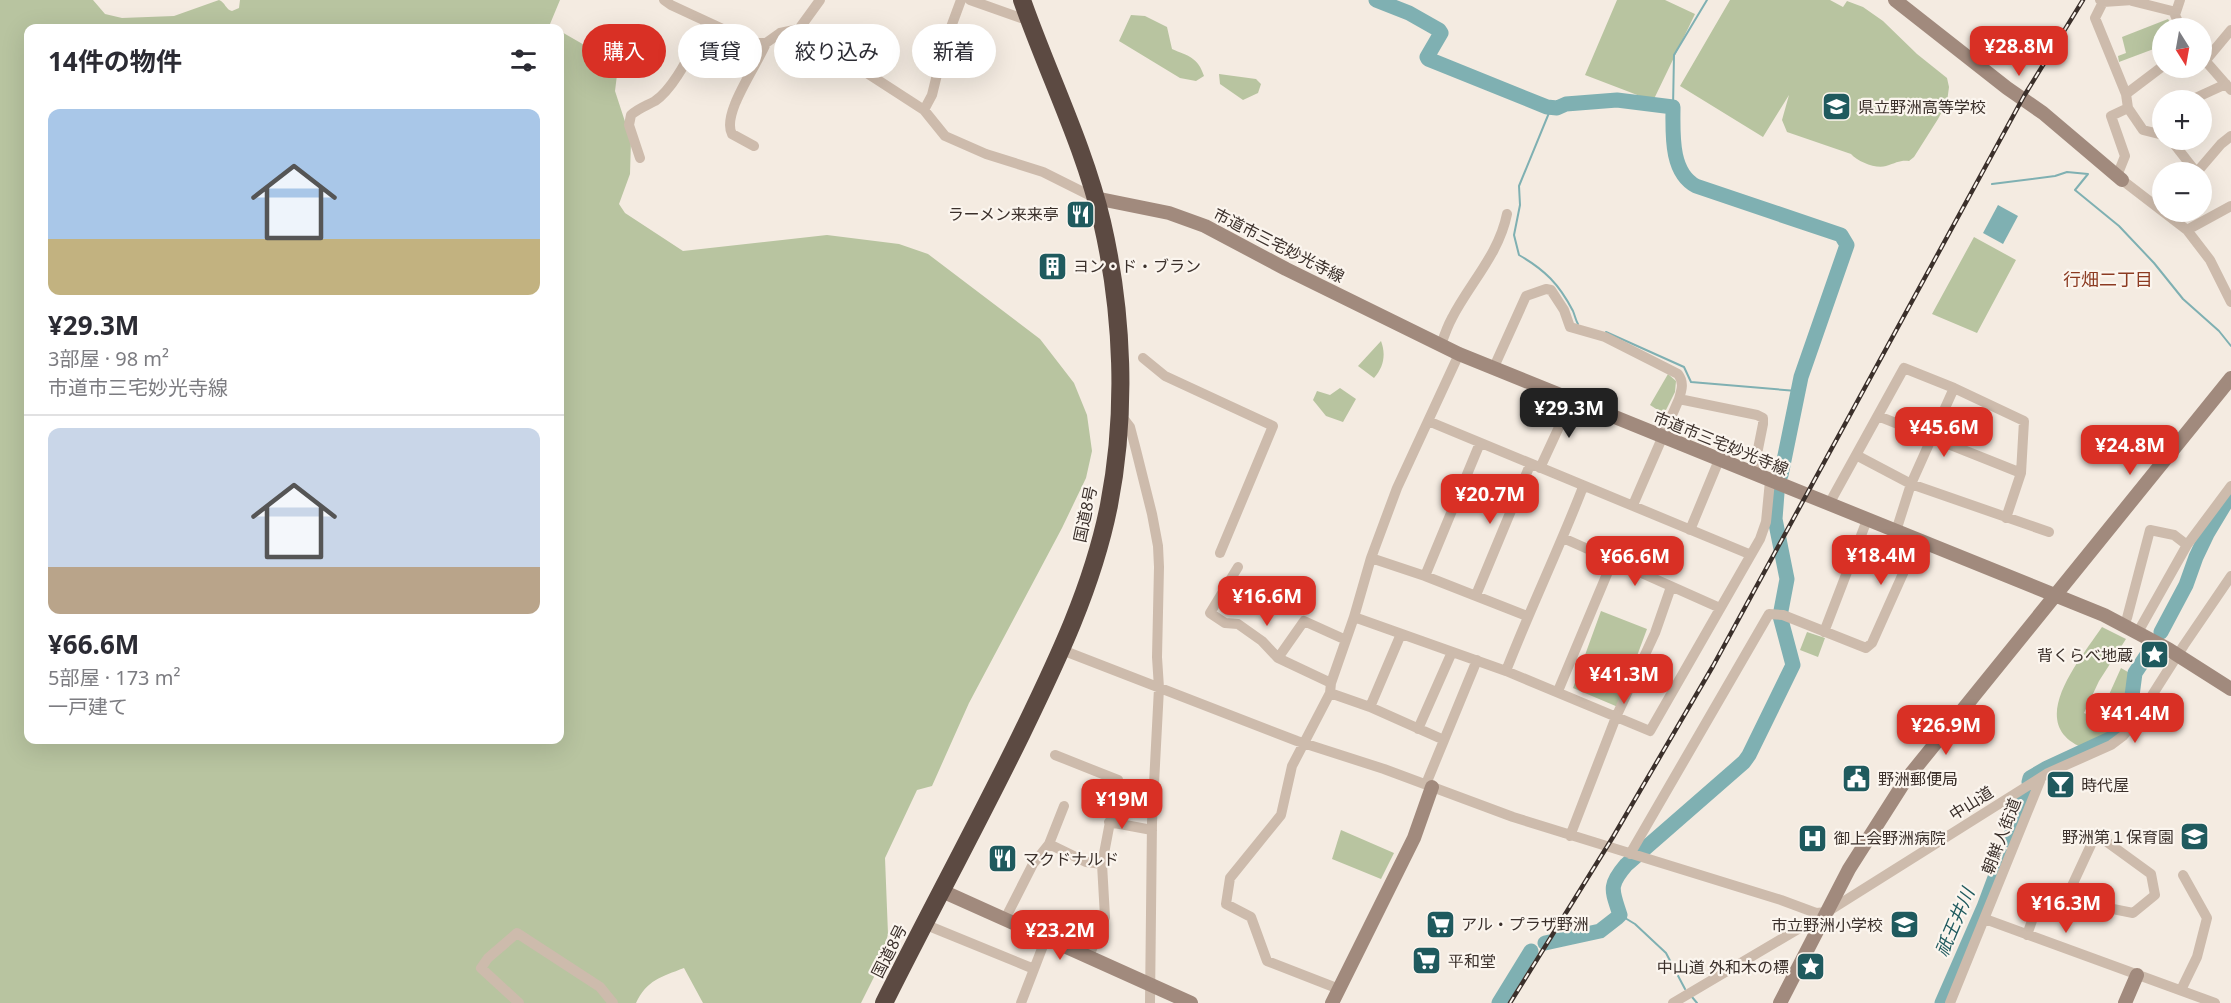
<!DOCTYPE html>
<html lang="ja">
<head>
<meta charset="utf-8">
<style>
  :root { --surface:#fff; --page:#f7f7f7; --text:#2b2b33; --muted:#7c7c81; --line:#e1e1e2; --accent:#d93025 }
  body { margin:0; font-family:"Noto Sans","Noto Sans JP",sans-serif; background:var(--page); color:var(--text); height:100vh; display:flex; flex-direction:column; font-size:22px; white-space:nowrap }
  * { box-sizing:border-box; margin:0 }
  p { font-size:20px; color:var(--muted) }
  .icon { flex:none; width:33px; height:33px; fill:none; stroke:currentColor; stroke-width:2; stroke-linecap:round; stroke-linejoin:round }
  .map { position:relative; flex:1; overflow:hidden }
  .side { position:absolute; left:24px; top:24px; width:540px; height:720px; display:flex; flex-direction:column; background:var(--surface); border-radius:12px; box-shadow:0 6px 24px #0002 }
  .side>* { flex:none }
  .hud { position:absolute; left:582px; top:24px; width:570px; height:54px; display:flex; gap:12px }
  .needle { width:39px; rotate:169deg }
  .tools { position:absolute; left:2152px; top:18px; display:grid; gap:12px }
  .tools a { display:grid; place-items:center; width:60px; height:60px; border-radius:50%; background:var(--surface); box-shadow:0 6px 24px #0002; font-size:30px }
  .price { position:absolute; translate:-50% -51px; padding:0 14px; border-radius:12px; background:var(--accent); color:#fff; font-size:20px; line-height:39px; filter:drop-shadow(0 2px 3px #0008) }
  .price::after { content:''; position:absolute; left:50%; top:36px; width:18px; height:14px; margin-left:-9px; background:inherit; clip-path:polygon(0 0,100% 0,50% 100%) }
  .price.selected { background:#222; color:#fff }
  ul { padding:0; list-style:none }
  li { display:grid; align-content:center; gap:12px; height:318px; padding:0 24px }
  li+li { border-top:2px solid var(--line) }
  li span { display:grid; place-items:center; height:186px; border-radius:12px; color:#555 }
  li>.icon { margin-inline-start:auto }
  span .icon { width:108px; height:108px; fill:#fffc; stroke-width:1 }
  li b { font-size:26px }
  h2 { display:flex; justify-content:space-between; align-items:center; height:72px; padding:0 24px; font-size:26px }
  .tag { padding:0 21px; border-radius:27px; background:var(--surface); box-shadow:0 6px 24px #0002; font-size:21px; line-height:54px }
  .tag.selected { background:var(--accent); color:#fff }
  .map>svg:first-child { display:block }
  .green { fill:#b8c4a0 }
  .water { fill:#7fb0b2 }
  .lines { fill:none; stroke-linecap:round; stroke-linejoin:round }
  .stream { stroke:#7fb0b2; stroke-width:2 }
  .river { stroke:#7fb0b2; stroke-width:15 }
  .street { stroke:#cdbbac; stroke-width:10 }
  .secondary { stroke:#a18a7d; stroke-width:14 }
  .highway { stroke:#5c4a42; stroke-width:18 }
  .rail-casing { stroke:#3b302b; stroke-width:4.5 }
  .rail { stroke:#fbf5ee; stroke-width:2; stroke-dasharray:7; stroke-linecap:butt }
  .labels { text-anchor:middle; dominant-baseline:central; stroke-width:4.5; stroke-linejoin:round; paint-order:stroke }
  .poi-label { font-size:16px; fill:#3b302b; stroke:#fbf5ee; text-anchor:start }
  .street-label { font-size:16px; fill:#3b302b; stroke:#fbf5ee }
  .neighbourhood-label { font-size:18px; fill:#8c3b22; stroke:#fbf5ee }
  .water-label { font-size:18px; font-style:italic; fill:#1f5a5e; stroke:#fbf5ee }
</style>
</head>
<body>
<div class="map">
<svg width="2231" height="1003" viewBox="0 0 2231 1003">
  <rect width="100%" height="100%" fill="#f4ebe1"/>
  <path class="green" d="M0,0h93l12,14 17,4 52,-2 45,-16c6,2 7,10 13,11l7,-3 1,-8h320l-10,24 6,4h-528v712h532v-709l52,30 5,14 -2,16 16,49 -1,34 -11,30 6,9 58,38 144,-16 72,9 29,10 112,85 34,44 13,32 5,36 -6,27 -24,50 -93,175 -37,83 -15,4 -32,68 3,76 -8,31 -19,38h-158l-19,-35c-23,9 -37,12 -48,35h-636z
    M1617,0h48l30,14 -42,87 -68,-26z
    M1730,0h100l13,7 4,-6 16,6 20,14 34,33 30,24 2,9 -2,15 -9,17 -24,38 -5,4c-9,-1 -13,2 -23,5 -10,3 -28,-4 -35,-12l-64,-22 -5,-12 7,-25 -26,42 -83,-51z
    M1131,15l14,1 22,11 5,22c16,7 26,8 32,27l-8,5 -16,-3 -61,-37z
    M2168,19l6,9h-11v6l-7,3 3,10 -40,15 -1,-6 8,-3 -4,-16z
    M1219,74l37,5 5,5 -3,9 -15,7 -23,-16z
    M1974,237l42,23 -39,73 -45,-19z
    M1381,341c5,13 3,26 -7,37l-16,-12z
    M1668,374l8,7 -1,11 -11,22 -14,-9z
    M1340,388l16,11 -13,23 -17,-6 -13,-16 4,-9 13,4z
    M1601,611l46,18 -29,78 -45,-19z
    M2102,627l24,12 -27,42 -15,32 14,6 23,-51 12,7c-2,40 -11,56 -47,74 -64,-23 -6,-89 16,-122z
    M1807,632l18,6 -7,19 -18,-7z
    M1341,830l53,23 -13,26 -49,-20z"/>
  <path class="water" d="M1998,205l20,11 -15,28 -20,-11z"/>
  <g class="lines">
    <path class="stream" d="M1673,107l1,-52 33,-55
      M1551,108l-32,78 1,19 -6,30 5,20c26,15 40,29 54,56 2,5 3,10 5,13
      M1992,184l63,-8 12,-4 21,2 -13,16 44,36 35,37 29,36 36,32 12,15
      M1606,332l78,35 7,15 106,9
      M1620,915l15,9 31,29 19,36
      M1692,997l5,6"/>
    <path class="river" d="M1376,0l33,13 30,17 2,3 -14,24 1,2 119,48 10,1 9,-4 51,-4 56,7c0,26 -3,65 23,79l145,49 6,10 -46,132 -20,98
      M2161,632l25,-47 10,-28 11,-23 24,-40
      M2029,782l1,-4 17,-10 67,-31 16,-26 5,-38 16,-24
      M2009,840l18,-48
      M1545,943l55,-12 18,-14 2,-2c-8,-25 -12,-29 6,-50l118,-103 5,-7 44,-90 -13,-49 7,-37 -12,-60 2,-26
      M1499,1003l32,-52
      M1942,1003l42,-96 19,-51"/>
    <path class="street" d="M664,0l7,5 82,38h13l14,-10 19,-4 21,-29
      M970,0l51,18 6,-2
      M2100,0l3,2 -8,16 31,76 2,14 15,22 20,5
      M2180,0l-5,15 6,13
      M2132,1l44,11
      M2103,2l30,-2
      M799,29l125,81 21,26 41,18 57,18 52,26
      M2202,57l29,33
      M2206,60l25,-30
      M2126,94l37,-28
      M2191,100l35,-16
      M924,110l8,-15 12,-49 17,-46
      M2171,140l25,32
      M754,146l-22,-12c-11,-20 26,-70 34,-91
      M640,158l-11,-33 2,-10c8,-7 15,-9 24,-14 21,-14 39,-56 52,-78
      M2197,172l24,-28 10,-8
      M2117,176l8,-20 -14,-40 17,-8
      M2122,180l65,50 23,30 21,42
      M2187,230l44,-24
      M1441,345c3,-9 6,-18 11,-27 18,-35 47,-64 55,-104
      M1143,358l22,18 108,50 -53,127
      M1494,367l32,-71 20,-7 5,1 13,20 6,17 35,10 73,37c6,8 4,15 1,25l-46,106
      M1679,399l78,16 6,3v6l-10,50
      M1120,414l10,13 6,23 16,64 6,32 1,21 -2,90 2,31 -7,134 -2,181
      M1878,416l143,57
      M1428,421c107,45 214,89 321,133
      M1856,455l55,29 138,48
      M1540,468l32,-69
      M1829,504l75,-136 50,20 70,33 -3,52 -15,45
      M1690,530l29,-70
      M1896,531l15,-47 43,-96
      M1563,538l157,70
      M1371,558l54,18 102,40
      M1238,567l-28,46 15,10 13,1 24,17 16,17 53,25
      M1425,576l55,-133
      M1476,595l54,-130
      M1354,617l152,54 144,60 110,-192 6,-17 4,-41
      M2127,618l23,-88 24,5 13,10
      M1824,632l43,-112
      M2138,632l49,-87 44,-59
      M1062,650l235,91 87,28 129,48 268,83 35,13 11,-1
      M1278,658l26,-37 42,19
      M1506,671c24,-62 53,-122 77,-184
      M1558,691l54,-129
      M1330,693l40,14 74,33
      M1370,707l31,-73
      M1418,729l34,-77
      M1055,755l63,25 -16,84 3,53 -16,39
      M1426,784l51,-124
      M1109,822l43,8
      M1570,836l46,-119 39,-84 16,-46
      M1049,844l37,18 16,2
      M1630,854l139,-240 14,1 83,33 6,-5 46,-103
      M1005,919l28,-55 16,-20 15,-38
      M1985,919l230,84
      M924,924l110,45
      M2027,935l15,-43 18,1 10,-3 26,-56 55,40 4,21 -22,18 -25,-5
      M1339,989l-72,-28 -16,-44 -25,-13 4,-26 51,-63 11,-49 38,-73 1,-10 23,-66 17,-59 26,-70 62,-134
      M2181,990l16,-33 10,-39 -24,-43
      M519,1003l-38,-35 7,-10 29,-25 83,54 13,16
      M1021,1003l25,-65
      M1673,1003l154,-91 221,-139 63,-28 12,-9 14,-17 47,-74 47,-69
      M1950,1003l90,-222"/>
    <path class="secondary" d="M1895,0l112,88 36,25 79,67
      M1095,198l74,15 36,13 81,43 173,85 645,261 64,34 63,40
      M942,891l249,112
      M1332,1003l82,-165 18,-51
      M1780,1003l69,-134 56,-88 326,-403
      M2125,1003l12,-28"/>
    <path class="highway" d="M884,1003c45,-90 93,-178 137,-268 36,-74 72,-149 88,-230 18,-92 14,-192 -7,-283 -18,-76 -54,-148 -80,-222"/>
    <defs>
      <path id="rail" d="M1510,1003l103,-166 100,-171 311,-570 59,-96"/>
    </defs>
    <use href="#rail" class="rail-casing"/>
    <use href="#rail" class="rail"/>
  </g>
  <defs>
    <symbol id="school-square" viewBox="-11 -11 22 22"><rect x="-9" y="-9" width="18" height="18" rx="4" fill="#1f5a5e" stroke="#fbf5ee"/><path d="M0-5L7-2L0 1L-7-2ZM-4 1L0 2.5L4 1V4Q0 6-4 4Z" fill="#fff"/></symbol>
    <symbol id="restaurant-square" viewBox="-11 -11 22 22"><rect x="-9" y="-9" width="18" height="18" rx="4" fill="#1f5a5e" stroke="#fbf5ee"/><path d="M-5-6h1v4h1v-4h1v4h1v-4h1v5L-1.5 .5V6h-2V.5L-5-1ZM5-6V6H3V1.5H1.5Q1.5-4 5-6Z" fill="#fff"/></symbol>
    <symbol id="building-square" viewBox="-11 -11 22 22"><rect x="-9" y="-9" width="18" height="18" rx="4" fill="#1f5a5e" stroke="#fbf5ee"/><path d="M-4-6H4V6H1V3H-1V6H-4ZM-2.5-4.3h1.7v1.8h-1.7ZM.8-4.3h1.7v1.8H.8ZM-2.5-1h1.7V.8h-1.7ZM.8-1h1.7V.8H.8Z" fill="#fff"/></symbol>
    <symbol id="sight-square" viewBox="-11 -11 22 22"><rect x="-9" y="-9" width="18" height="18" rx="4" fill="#1f5a5e" stroke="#fbf5ee"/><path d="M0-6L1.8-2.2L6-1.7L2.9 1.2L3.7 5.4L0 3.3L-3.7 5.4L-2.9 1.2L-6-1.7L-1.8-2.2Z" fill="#fff"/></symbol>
    <symbol id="civic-square" viewBox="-11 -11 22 22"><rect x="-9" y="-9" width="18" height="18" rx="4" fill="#1f5a5e" stroke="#fbf5ee"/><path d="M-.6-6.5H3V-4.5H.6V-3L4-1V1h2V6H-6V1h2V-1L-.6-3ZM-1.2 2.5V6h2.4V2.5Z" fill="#fff"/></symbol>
    <symbol id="bar-square" viewBox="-11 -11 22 22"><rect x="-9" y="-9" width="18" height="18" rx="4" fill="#1f5a5e" stroke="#fbf5ee"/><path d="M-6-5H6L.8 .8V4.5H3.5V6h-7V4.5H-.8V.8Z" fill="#fff"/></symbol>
    <symbol id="hospital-square" viewBox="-11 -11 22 22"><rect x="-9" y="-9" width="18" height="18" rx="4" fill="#1f5a5e" stroke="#fbf5ee"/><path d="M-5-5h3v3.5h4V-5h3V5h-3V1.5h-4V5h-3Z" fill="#fff"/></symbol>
    <symbol id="supermarket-square" viewBox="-11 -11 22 22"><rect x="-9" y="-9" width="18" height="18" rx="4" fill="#1f5a5e" stroke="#fbf5ee"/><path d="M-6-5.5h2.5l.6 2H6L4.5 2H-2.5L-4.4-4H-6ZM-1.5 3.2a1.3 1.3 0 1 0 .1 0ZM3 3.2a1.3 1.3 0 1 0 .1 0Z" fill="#fff"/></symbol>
  </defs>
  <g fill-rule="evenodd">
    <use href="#school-square" x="1820" y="90" width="33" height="33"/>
    <use href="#restaurant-square" x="1064" y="198" width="33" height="33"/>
    <use href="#building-square" x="1036" y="250" width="33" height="33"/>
    <use href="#sight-square" x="2138" y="638" width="33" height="33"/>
    <use href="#civic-square" x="1840" y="762" width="33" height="33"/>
    <use href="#bar-square" x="2044" y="768" width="33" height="33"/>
    <use href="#school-square" x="2178" y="820" width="33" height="33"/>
    <use href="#hospital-square" x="1796" y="822" width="33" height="33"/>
    <use href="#restaurant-square" x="986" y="842" width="33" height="33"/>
    <use href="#supermarket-square" x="1424" y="908" width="33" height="33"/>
    <use href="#school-square" x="1888" y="908" width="33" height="33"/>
    <use href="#supermarket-square" x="1410" y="944" width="33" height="33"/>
    <use href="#sight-square" x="1794" y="950" width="33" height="33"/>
  </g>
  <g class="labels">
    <g class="poi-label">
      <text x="1858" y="107">県立野洲高等学校</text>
      <text x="1059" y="214" text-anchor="end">ラーメン来来亭</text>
      <text x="1073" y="266">ヨン・ド・ブラン</text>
      <text x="2133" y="655" text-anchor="end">背くらべ地蔵</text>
      <text x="1878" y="779">野洲郵便局</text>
      <text x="2081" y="785">時代屋</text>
      <text x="2174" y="837" text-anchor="end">野洲第１保育園</text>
      <text x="1834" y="838">御上会野洲病院</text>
      <text x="1023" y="859">マクドナルド</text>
      <text x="1461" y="924">アル・プラザ野洲</text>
      <text x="1883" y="925" text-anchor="end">市立野洲小学校</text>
      <text x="1448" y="961">平和堂</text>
      <text x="1789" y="967" text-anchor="end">中山道 外和木の標</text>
    </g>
    <g class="street-label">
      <text transform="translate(1279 245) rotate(27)">市道市三宅妙光寺線</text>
      <text transform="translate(1721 443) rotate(22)">市道市三宅妙光寺線</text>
      <text transform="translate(1085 514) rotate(-78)">国道8号</text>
      <text transform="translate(1971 803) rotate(-32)">中山道</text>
      <text transform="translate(2001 836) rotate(-69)">朝鮮人街道</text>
      <text transform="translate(889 951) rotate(-63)">国道8号</text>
    </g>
    <g class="neighbourhood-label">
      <text x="2108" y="279">行畑二丁目</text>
    </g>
    <g class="water-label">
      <text transform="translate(1954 922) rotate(-67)">祇王井川</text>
    </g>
  </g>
</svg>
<div class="tools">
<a><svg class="needle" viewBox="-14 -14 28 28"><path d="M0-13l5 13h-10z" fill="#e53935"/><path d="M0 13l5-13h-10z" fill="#7c7c81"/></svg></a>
<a>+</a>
<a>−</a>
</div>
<b class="price" style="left:2019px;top:77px">¥28.8M</b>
<b class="price selected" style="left:1569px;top:439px">¥29.3M</b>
<b class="price" style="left:1944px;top:458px">¥45.6M</b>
<b class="price" style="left:2130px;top:476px">¥24.8M</b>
<b class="price" style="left:1490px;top:525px">¥20.7M</b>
<b class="price" style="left:1881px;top:586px">¥18.4M</b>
<b class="price" style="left:1635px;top:587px">¥66.6M</b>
<b class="price" style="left:1267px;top:627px">¥16.6M</b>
<b class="price" style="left:1624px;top:705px">¥41.3M</b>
<b class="price" style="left:2135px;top:744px">¥41.4M</b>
<b class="price" style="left:1946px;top:756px">¥26.9M</b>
<b class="price" style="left:1122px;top:830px">¥19M</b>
<b class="price" style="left:2066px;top:934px">¥16.3M</b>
<b class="price" style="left:1060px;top:961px">¥23.2M</b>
<div class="hud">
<a class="tag selected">購入</a>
<a class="tag">賃貸</a>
<a class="tag">絞り込み</a>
<a class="tag">新着</a>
</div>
<section class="side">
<h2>14件の物件<svg class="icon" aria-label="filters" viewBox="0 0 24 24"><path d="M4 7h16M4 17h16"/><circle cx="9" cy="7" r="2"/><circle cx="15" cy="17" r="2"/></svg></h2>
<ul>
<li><span style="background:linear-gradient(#a9c7e8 70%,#c2b280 0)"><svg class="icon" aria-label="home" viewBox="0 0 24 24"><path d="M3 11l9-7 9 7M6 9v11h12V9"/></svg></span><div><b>¥29.3M</b><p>3部屋 · 98 m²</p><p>市道市三宅妙光寺線</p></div></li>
<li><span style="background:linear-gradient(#c9d6e8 75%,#b9a48a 0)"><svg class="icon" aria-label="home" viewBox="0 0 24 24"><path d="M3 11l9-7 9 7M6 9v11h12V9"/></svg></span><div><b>¥66.6M</b><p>5部屋 · 173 m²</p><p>一戸建て</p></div></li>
</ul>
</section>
</div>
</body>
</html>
